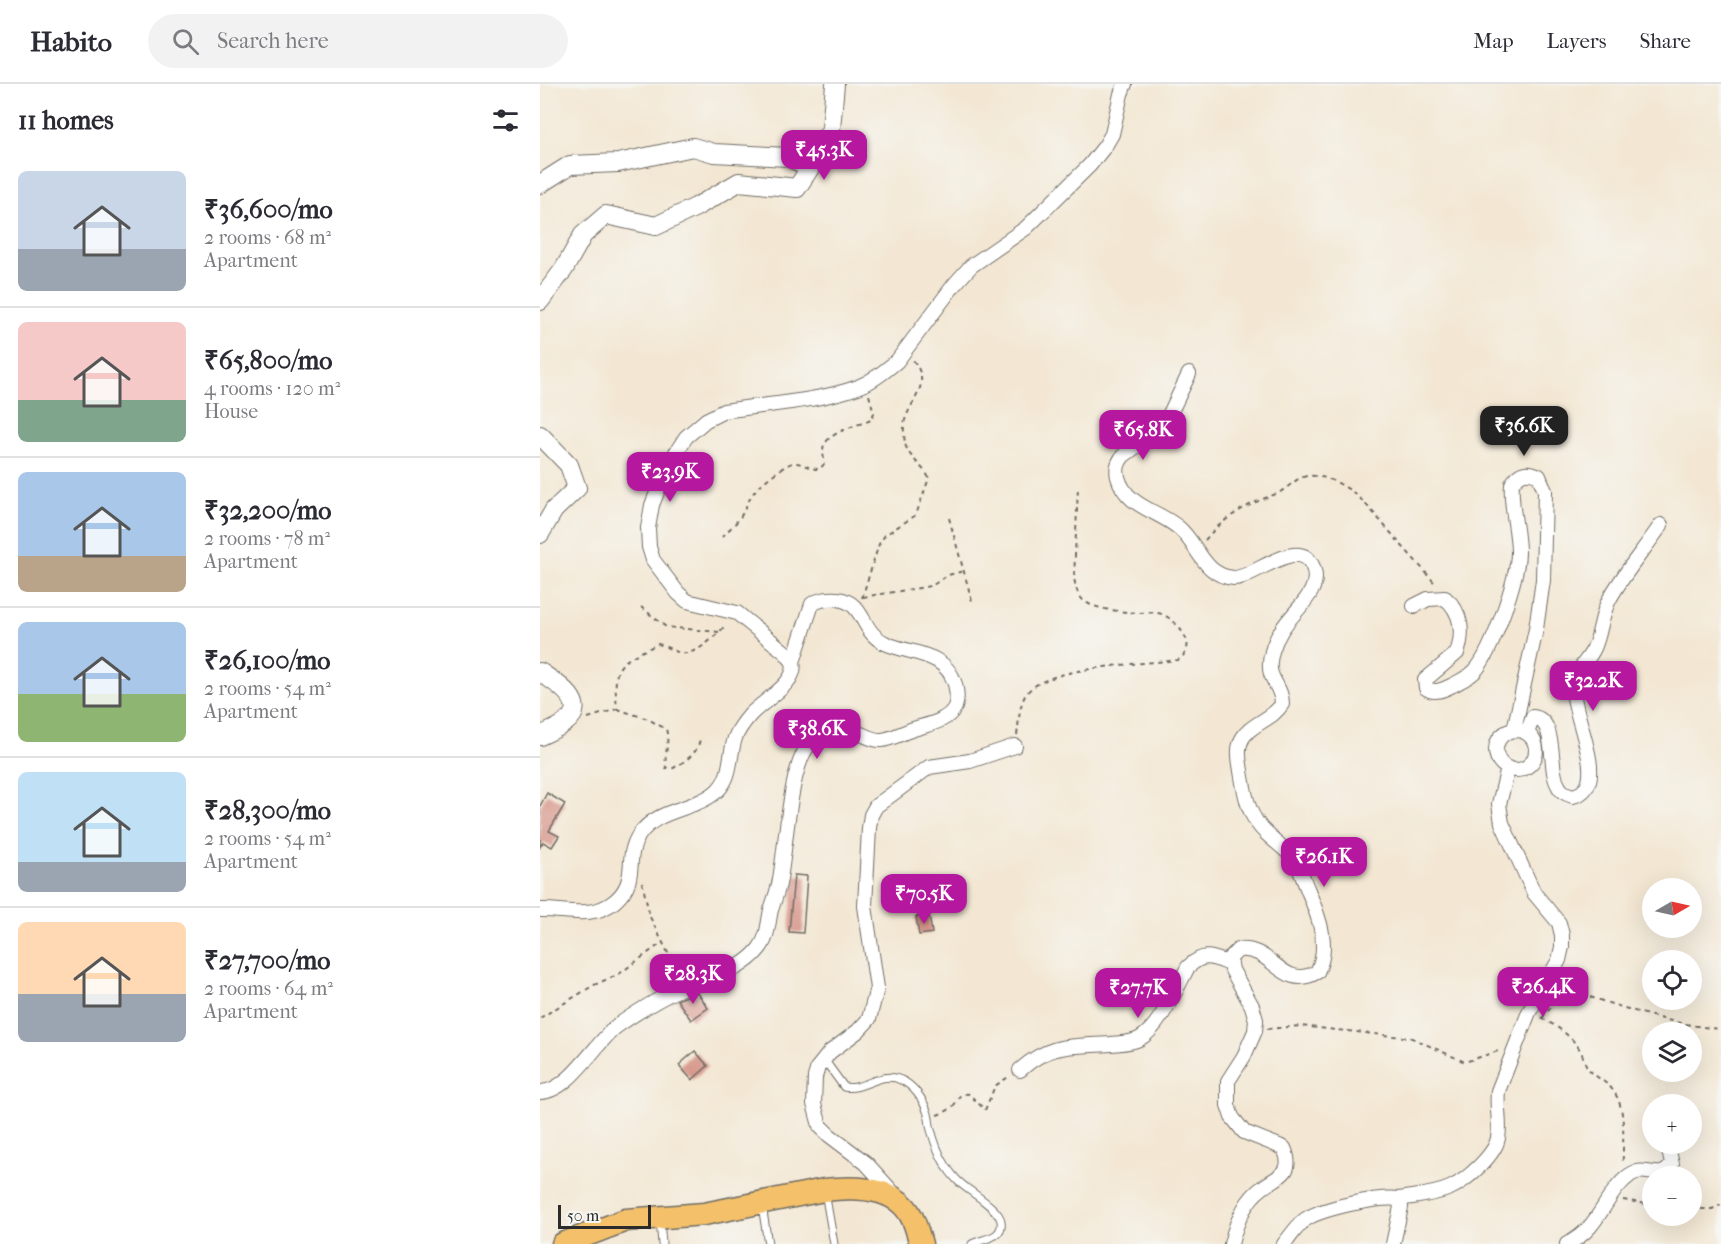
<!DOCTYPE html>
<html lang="en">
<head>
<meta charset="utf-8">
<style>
  :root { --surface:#fff; --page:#f2f2f3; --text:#2b2b33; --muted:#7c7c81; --line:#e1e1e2; --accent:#b5179e }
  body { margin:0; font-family:"IM FELL French Canon",serif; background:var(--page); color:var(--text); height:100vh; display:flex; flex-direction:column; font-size:22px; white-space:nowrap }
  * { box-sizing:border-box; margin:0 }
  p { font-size:20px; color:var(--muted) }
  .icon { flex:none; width:33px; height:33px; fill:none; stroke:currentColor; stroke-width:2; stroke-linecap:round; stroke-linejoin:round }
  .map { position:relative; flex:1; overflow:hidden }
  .side { display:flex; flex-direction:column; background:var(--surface); width:540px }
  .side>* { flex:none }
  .needle { width:39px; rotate:81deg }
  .buttons { position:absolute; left:1102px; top:794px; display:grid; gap:12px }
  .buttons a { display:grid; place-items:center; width:60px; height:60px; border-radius:50%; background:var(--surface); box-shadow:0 6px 24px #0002; font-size:30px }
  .scale { position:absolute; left:18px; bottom:15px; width:93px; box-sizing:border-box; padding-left:6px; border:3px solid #2b2b2b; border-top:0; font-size:16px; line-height:21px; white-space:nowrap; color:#2b2b2b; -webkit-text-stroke:4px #f6f6f2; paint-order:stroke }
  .price { position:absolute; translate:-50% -51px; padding:0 14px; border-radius:12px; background:var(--accent); color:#fff; font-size:20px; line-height:39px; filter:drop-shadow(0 2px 3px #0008) }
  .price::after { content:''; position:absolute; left:50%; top:36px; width:18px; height:14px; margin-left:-9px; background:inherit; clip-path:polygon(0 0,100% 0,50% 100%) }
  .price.selected { background:#222; color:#fff }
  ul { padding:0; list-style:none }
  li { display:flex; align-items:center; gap:18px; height:150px; padding:0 18px }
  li+li { border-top:2px solid var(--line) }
  li span { display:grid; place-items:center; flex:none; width:168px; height:120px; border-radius:9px; color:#555 }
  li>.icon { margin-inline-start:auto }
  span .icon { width:72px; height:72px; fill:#fffc; stroke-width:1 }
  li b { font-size:26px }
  h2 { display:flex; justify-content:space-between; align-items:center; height:72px; padding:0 18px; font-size:26px }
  header { display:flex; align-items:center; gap:36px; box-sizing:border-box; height:84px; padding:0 30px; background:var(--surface); border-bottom:2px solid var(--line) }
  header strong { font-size:28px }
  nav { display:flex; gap:33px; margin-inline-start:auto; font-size:21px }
  .search { width:420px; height:54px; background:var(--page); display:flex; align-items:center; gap:15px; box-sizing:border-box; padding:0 21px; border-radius:33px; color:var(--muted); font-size:22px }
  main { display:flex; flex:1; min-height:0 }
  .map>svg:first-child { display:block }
  .building { fill:#d69285 }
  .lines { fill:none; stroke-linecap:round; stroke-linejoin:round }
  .service-casing { stroke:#716d66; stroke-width:9 }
  .minor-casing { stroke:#716d66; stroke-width:16 }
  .tertiary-casing { stroke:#716d66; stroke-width:20 }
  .trunk-casing { stroke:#716d66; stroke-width:25 }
  .path { stroke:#716d66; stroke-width:2; stroke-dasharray:4.5 4.5; stroke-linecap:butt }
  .service { stroke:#fff; stroke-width:7 }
  .minor { stroke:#fff; stroke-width:14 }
  .tertiary { stroke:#fff; stroke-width:18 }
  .trunk { stroke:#f4c16b; stroke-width:22 }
</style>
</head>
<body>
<header>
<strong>Habito</strong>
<div class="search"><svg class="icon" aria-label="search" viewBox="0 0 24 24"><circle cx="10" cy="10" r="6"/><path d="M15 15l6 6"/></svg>Search here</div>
<nav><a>Map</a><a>Layers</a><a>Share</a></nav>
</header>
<main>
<section class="side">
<h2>11 homes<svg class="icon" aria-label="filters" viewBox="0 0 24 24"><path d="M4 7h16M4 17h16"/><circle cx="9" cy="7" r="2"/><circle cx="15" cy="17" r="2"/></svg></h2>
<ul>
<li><span style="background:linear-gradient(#c9d6e8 65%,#9aa5b1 0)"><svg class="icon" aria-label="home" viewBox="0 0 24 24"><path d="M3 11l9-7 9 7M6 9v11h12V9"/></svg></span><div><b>₹36,600/mo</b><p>2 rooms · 68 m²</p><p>Apartment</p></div></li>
<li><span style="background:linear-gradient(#f6c9c9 65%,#7fa58c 0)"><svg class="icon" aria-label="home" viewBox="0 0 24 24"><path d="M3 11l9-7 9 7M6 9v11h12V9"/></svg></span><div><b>₹65,800/mo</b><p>4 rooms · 120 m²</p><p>House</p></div></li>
<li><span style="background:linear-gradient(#a9c7e8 70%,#b9a48a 0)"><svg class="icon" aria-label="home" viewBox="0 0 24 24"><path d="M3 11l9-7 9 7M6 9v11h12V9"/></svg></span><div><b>₹32,200/mo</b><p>2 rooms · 78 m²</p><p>Apartment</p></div></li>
<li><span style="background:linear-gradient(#a9c7e8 60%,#8fb573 0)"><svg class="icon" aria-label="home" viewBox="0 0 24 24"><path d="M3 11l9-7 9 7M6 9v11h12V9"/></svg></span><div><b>₹26,100/mo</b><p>2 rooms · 54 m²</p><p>Apartment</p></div></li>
<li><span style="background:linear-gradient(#bfe0f5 75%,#9aa5b1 0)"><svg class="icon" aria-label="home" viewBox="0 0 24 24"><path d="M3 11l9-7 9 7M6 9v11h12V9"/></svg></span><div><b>₹28,300/mo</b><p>2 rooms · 54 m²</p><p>Apartment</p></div></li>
<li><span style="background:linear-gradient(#ffd9b3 60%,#9aa5b1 0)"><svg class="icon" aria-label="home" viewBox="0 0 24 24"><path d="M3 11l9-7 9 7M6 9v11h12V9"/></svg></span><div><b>₹27,700/mo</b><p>2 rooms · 64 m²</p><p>Apartment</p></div></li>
</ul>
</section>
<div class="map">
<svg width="1181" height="1160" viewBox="0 0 1181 1160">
  <rect width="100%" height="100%" fill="#f6f6f2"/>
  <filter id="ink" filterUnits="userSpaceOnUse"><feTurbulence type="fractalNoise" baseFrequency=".0167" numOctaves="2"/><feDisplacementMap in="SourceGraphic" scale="12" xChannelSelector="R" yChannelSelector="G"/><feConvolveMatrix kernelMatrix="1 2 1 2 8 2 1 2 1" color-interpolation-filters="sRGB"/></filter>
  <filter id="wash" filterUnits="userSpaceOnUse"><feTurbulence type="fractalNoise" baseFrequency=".008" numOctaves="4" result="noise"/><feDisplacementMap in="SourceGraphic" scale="24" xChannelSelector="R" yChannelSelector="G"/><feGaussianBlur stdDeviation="1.35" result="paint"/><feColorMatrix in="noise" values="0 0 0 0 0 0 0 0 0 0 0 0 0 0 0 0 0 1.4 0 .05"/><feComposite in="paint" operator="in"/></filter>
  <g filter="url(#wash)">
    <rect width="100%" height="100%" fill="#f3e7d3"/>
    <g id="blocks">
      <path class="building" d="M7,709l18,11 -16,27 10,5 -7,11 -9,-5 -3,5v-41z
        M254,791l13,1 -4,57 -14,-1z
        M389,798l5,21 -14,5 -6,-22z
        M389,831l3,18 -13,2 -3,-18z
        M157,908l11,16 -17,12 -14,-20z
        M155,967l13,15 -16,14 -13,-15z"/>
    </g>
  </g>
  <g filter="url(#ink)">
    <use href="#blocks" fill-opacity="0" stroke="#716d66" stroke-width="1.5"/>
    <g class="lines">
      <defs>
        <path id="service" d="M283,974l21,29c20,4 37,-17 57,-7 12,5 22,19 26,31 3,7 2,15 5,22 5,18 13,35 26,48 10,10 41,27 43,40 3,18 -18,17 -29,23
          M285,1108l9,52
          M222,1121l6,39
          M120,1136l2,24"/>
        <path id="minor" d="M649,290l-25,52 -41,30c-5,7 -7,12 -5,21 8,30 40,33 61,51 19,16 24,48 55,50 20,0 64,-42 78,-13 13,26 -20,46 -31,66 -7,11 -14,30 -10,43 4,11 11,17 11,30 -10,17 -36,20 -42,40 -3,9 0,19 1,27 4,24 7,46 26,63 8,8 19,15 27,25 6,8 9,20 13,29 11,27 24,57 10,84 -36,20 -44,-27 -79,-22l-8,8 2,12 20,36 4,14 -1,11 -11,25 -16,25v24l4,12 12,15 40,16c3,7 6,16 1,23 -5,7 -16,11 -23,17 -18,13 -26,35 -31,56
          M874,522l14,-7 17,-1c17,14 19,35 12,55l-32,27 1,8c10,7 20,0 29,-4 7,-4 14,-7 20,-13 17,-19 43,-93 43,-119 0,-23 -8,-46 -6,-68 7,-12 15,-14 27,-8l6,15 -2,89 -7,49 -22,101
          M956 666a20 20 0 1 1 40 0a20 20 0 1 1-40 0Z
          M987,649l6,-16c25,3 15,52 25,68 3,7 8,9 15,11 4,-1 9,-3 12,-7 17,-19 -13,-77 -12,-102 1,-16 14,-24 21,-39 7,-15 7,-33 15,-48 14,-26 35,-50 52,-75
          M0,826c26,-1 52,10 75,-9 25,-22 8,-41 24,-66 19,-28 57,-24 79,-45 14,-14 11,-34 17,-52 3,-8 9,-16 15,-23 12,-14 49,-32 43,-53l-7,-9 -49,-40 -50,-12 -9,-8 -25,-33 -4,-13 -1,-19 4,-23 16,-40 18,-28 20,-17 18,-9c44,-7 92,-9 134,-24 15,-6 27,-16 39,-26l57,-76 17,-19 55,-38 64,-63 15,-19 7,-12 9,-40 4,-10
          M480,986c31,-28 52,-23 91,-26 9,-1 20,-1 28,-5 20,-10 38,-52 49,-72 16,-15 24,-10 42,-3
          M0,1008c28,1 56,-50 77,-66 20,-14 44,-29 67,-39 8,-4 17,-5 26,-8 17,-5 38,-16 49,-30 9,-11 9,-26 12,-39 3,-9 6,-17 8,-26 7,-32 10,-120 31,-140 11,-11 32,-17 46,-12 9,3 17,9 26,8 9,-1 18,-6 26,-9 15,-6 39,-8 47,-24 3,-8 2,-15 0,-23 -10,-33 -44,-29 -70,-41 -25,-11 -19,-40 -47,-44 -10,-1 -18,0 -26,5l-19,58
          M356,1112l-30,-33 -37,-28 -9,-9 -6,-22 1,-27 3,-10 12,-15 28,-21 11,-12 8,-31 -12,-82 4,-78 2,-13 5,-9 53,-39 41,-6 45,-15
          M859,1115c17,-3 35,-4 51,-11 16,-7 45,-33 48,-50 3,-15 -2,-31 0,-47l31,-79 30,-52 3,-13v-12l-3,-12 -25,-30 -32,-70 -3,-19 9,-36
          M744,1160c7,-8 14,-20 22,-25 17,-11 73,-23 93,-20l2,8 -8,37
          M1027,1160c34,-16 37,-50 63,-69 16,-11 30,9 42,-11l-5,-21"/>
        <path id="tertiary" d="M270,84l21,-39 4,-45
          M0,100l30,-19 48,-2 75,-16 21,6 74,4 22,11 -13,20 -58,-6 -43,25 -40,19 -50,-11 -23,20 -19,34 -24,32
          M0,351l29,30 8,23 -23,22 -14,24
          M0,588c15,10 51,31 26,50 -7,6 -18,10 -26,14"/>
        <path id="trunk" d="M23,1160l63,-24 78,-6 120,-24c25,-3 61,-4 80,16 10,10 13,25 17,38"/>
      </defs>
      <use href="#service" class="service-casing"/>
      <use href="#minor" class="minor-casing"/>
      <use href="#tertiary" class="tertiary-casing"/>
      <use href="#trunk" class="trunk-casing"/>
      <path class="path" d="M409,434l23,83
        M182,453c6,-7 14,-13 19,-21 5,-8 8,-18 14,-25 3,-6 32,-28 38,-28 10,-1 16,7 27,6l4,-5c0,-5 -1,-10 -1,-15 2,-16 35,-24 48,-29l3,-7 -5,-18
        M665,456c19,-23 43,-36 71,-46 12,-5 19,-16 31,-18 16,-2 35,8 47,17 14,12 25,27 37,40 15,18 31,34 45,52
        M323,513l62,-10 8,-2 15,-10 16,-4
        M322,514l17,-54 6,-9 31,-20 13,-37c-6,-12 -22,-22 -24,-35 -1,-6 -2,-17 0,-23 8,-24 27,-35 8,-60
        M101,523l25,20 53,5
        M77,625l31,10 18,10c4,14 -2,25 0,39l6,1c13,-8 28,-16 28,-33
        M48,634l29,-9c-4,-46 -1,-45 41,-65 8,2 15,7 23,9 17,2 34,-17 45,-28
        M477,651c2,-13 2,-30 9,-41 19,-28 118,-30 152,-34 6,-4 11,-10 9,-19 -4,-11 -17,-26 -29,-28 -6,-1 -13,0 -19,0 -13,-1 -38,-3 -50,-9 -11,-5 -13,-15 -15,-26l4,-91
        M102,798l8,35 18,36 7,25
        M1015,906c21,1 40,9 60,15 35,11 69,21 106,24
        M0,934l54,-33 25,-11 44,-32
        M1002,934c14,8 29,17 38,32 3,5 4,11 7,17 6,9 17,13 24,21 17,19 11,52 12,76
        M1002,934l23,-27
        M727,945l33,-3 112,12 53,24 36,-12
        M397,1031c6,-2 13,-5 17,-10 5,-7 4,-12 15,-11l16,16 10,-24 15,-10
        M1083,1116l30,5
        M1152,1125h20l9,-4"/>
      <use href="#service" class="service"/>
      <use href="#minor" class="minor"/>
      <use href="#tertiary" class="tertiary"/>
      <use href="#trunk" class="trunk"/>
    </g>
  </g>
</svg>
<div class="buttons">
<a><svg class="needle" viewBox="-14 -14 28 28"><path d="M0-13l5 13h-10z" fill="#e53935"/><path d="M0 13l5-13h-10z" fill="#7c7c81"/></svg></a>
<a><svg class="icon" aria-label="locate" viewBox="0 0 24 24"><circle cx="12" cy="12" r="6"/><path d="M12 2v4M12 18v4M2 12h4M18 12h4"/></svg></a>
<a><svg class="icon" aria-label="layers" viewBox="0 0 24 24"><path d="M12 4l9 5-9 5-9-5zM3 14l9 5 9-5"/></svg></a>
<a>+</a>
<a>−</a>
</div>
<div class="scale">50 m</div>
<b class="price" style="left:284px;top:97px">₹45.3K</b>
<b class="price selected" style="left:984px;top:373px">₹36.6K</b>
<b class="price" style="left:603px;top:377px">₹65.8K</b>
<b class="price" style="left:130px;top:419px">₹23.9K</b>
<b class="price" style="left:1053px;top:628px">₹32.2K</b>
<b class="price" style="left:277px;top:676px">₹38.6K</b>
<b class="price" style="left:784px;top:804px">₹26.1K</b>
<b class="price" style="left:384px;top:841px">₹70.5K</b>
<b class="price" style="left:153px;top:921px">₹28.3K</b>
<b class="price" style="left:1003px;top:934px">₹26.4K</b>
<b class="price" style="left:598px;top:935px">₹27.7K</b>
</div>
</main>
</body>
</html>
